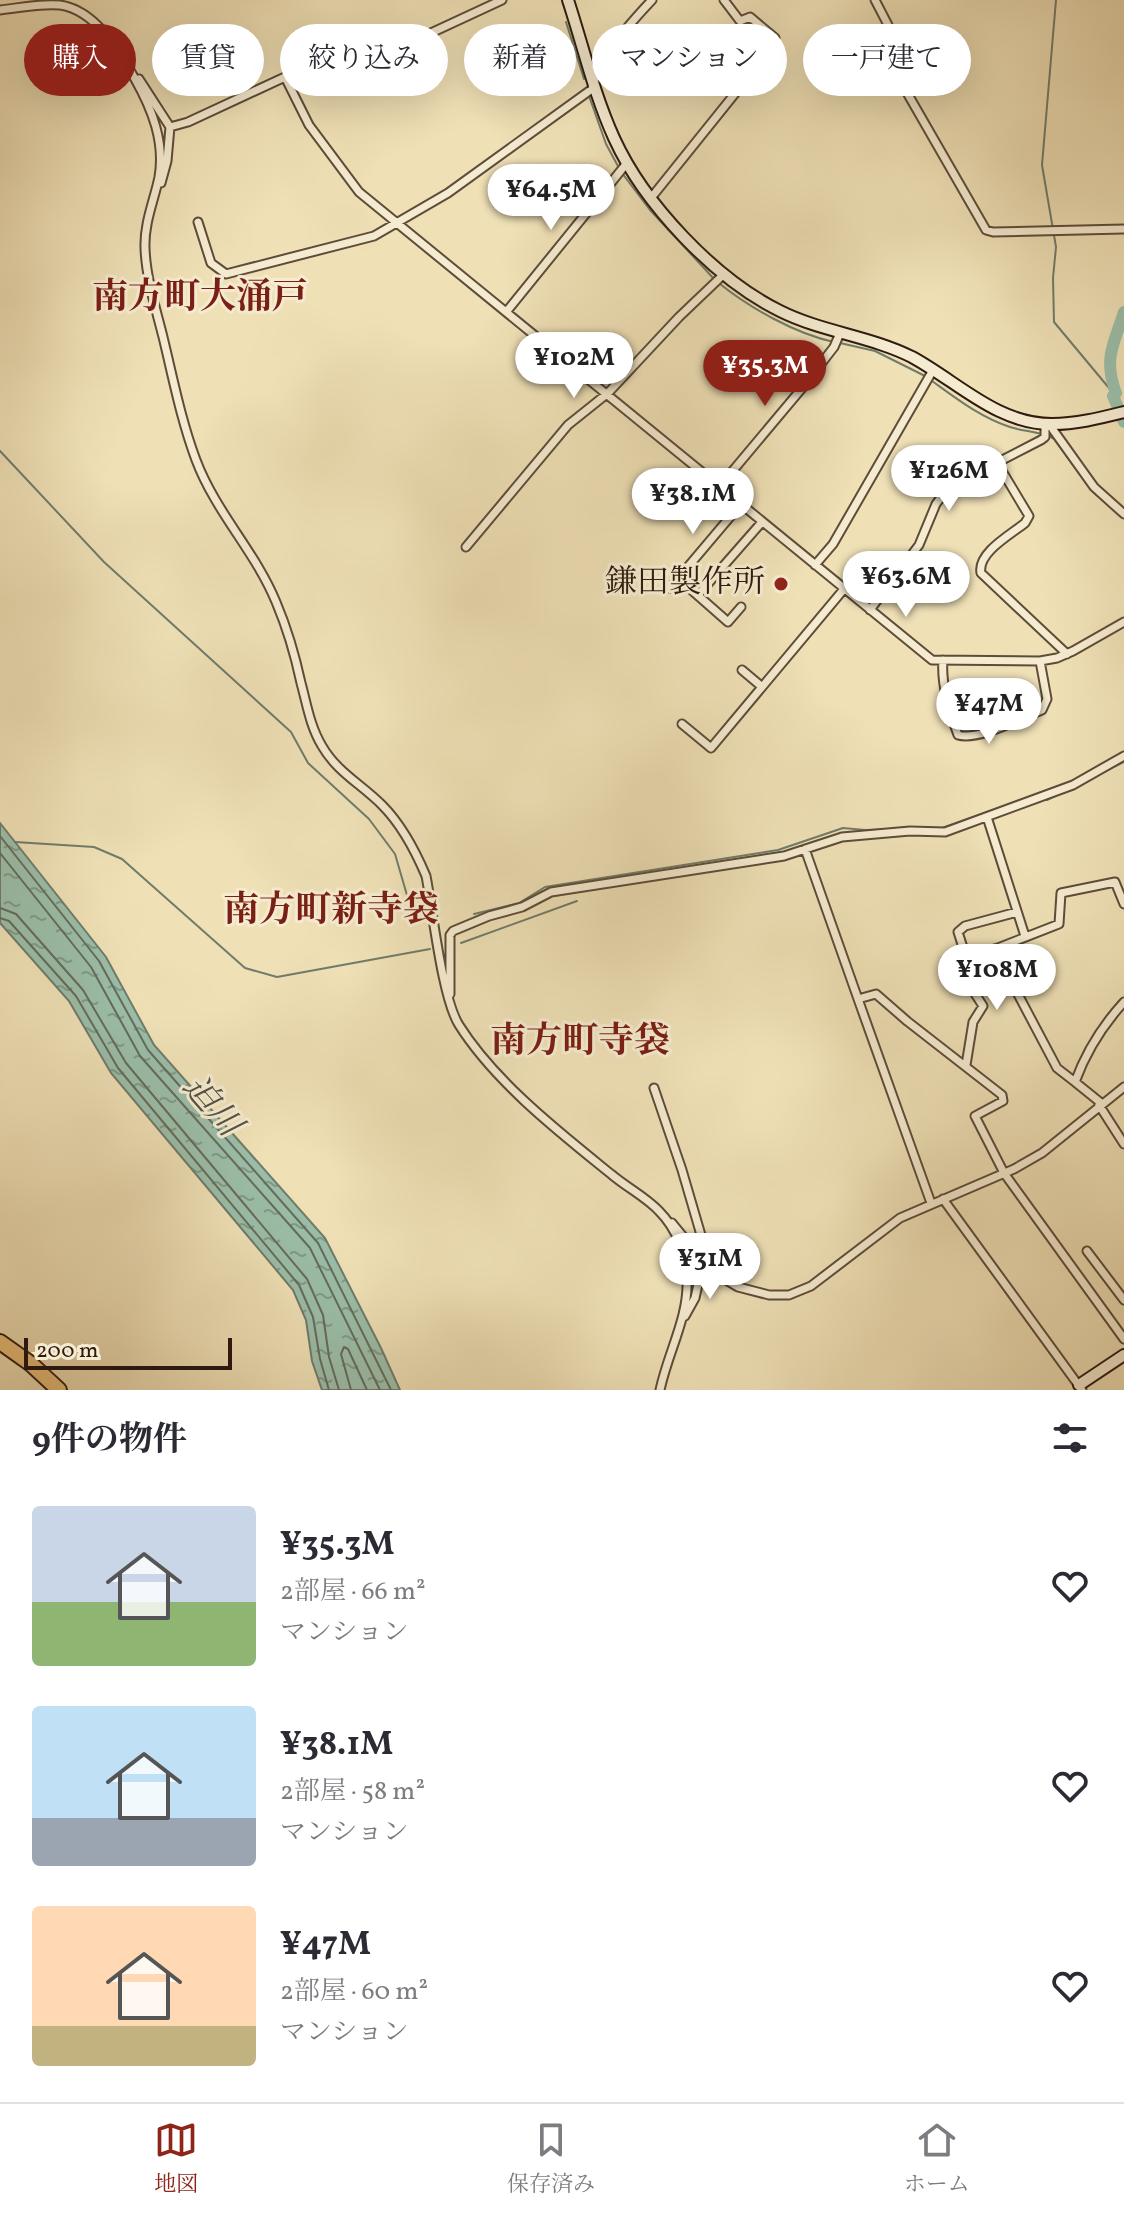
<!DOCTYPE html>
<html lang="ja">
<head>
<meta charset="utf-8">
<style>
  :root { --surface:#fff; --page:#f2f2f3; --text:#2b2b33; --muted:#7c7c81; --line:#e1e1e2; --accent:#8f2418 }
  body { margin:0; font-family:Vollkorn,"Noto Serif JP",serif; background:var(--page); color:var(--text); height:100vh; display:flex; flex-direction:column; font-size:30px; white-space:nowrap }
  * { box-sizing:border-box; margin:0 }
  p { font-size:26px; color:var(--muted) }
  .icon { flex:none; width:44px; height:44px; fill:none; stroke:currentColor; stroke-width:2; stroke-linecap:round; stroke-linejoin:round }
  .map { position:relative; height:1390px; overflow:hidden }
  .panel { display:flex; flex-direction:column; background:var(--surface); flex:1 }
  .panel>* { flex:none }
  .guide { position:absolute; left:24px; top:24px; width:1076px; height:72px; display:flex; gap:16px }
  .scale { position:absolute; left:24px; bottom:20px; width:208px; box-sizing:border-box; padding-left:8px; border:4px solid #2e1a0f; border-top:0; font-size:22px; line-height:28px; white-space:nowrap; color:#2e1a0f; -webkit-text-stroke:6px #f5ebd0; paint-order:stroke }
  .price { position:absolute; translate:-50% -68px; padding:0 18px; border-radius:28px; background:#fff; color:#222; font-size:26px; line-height:52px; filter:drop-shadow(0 2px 4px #0008) }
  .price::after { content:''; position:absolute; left:50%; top:48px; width:24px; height:18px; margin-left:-12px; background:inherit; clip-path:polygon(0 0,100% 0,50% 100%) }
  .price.selected { background:var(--accent); color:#fff }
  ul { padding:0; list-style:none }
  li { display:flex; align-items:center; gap:24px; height:200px; padding:0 32px }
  li span { display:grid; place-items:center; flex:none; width:224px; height:160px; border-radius:8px; color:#555 }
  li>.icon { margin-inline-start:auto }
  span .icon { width:96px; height:96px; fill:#fffc; stroke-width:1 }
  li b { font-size:34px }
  h2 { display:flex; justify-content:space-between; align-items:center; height:96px; padding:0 32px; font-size:34px }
  .chip { padding:0 28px; border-radius:36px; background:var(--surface); box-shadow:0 8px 32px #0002; font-size:28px; line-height:72px }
  .chip.selected { background:var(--accent); color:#fff }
  .tabs { display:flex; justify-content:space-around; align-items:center; height:112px; border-top:2px solid var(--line); background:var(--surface); font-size:22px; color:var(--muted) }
  .tabs a { display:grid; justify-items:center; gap:4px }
  .tabs .selected { color:var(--accent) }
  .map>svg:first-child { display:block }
  .water { fill:url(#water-ripples); stroke:#6f7c6b; stroke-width:2 }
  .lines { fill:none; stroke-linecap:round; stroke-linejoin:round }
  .shore { stroke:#646c5c; stroke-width:2 }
  .stream { stroke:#6f7c6b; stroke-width:2 }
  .river { stroke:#9bbea9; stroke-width:12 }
  .street-casing { stroke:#5e4c39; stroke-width:11 }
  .secondary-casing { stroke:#2e1a0f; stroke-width:14 }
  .highway-casing { stroke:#2e1a0f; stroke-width:18 }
  .street { stroke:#f5ebd0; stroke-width:7 }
  .secondary { stroke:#f5ebd0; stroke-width:10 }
  .highway { stroke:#e8c07b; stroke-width:14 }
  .poi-dot { fill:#8f2418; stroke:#f5ebd0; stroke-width:3 }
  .labels { text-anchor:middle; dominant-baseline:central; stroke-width:6; stroke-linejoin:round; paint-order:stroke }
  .poi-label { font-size:32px; fill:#2e1a0f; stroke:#f5ebd0; text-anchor:end }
  .water-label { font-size:34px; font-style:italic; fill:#545345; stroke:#f5ebd0 }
  .quarter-label { font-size:36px; font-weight:bold; fill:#7a1f14; stroke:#f5ebd0 }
</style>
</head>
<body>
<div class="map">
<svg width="1124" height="1390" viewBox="0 0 1124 1390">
  <defs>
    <pattern id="water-ripples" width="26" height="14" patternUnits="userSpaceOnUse" patternTransform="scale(2)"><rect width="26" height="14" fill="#9bbea9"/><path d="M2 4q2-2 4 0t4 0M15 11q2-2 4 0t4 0" fill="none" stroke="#7f9a88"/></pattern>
  </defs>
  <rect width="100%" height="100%" fill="#efe0b6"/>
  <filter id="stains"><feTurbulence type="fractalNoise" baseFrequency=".0025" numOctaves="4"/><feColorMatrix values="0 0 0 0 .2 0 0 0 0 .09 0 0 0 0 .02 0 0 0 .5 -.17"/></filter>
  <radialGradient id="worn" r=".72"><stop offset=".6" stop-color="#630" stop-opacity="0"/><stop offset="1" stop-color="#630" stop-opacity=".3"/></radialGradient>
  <path class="water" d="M0,823l106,134 48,88 171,193 56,110 19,42h-78l-10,-29 -6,-41 -13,-30 -182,-217 -42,-72 -69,-78z"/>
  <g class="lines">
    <path class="shore" d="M0,836l99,125 49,89 170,193 73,147
      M0,853l91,114 49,89 170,192 70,142
      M0,908l16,6 67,76 43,73 181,216 16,36 6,42 10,33
      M0,918l9,3 67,75 42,72 181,217 14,32 7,42 9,31
      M351,1390l-10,-36 3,-7 4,2 19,41"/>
    <path class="stream" d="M1056,0l-14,165 14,82 -3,31 1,44 55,66 4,8
      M566,22l18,57
      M589,96l17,48 13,24
      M622,173l28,37 65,70
      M720,284c30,24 76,50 114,58
      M840,343l35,8 52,26
      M932,381c25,18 48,36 78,46 15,5 31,4 44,12l39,53 31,26
      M0,451l104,111 187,170 17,31 61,56 26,35 16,55 12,7
      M1047,800l77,-38
      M15,842l79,5 28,12 123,109 32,9 153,-28
      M474,914l45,-11 26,-16 233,-37 65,-22 22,2 77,-2 100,-35
      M461,943l116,-42"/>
    <path class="river" d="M1124,312c-10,32 -21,46 -8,81l-3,3 11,26"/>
    <defs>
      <path id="street" d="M875,0l13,25 10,52 88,153 7,2 131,-3
        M0,10c19,-2 41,-7 60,-5 35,5 59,45 75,74 17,30 30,63 24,98 -5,24 -15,46 -14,71 1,30 11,61 18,89 10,41 18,83 33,123 20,53 59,91 80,142 11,26 19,53 25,81 6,22 9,43 21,63 15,26 39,38 60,59 20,20 33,45 44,71 7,36 16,122 33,149 36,57 100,107 152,149 15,13 35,23 48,37 17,17 28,44 28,67 2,39 -19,74 -27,112
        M285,77l24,48 50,67 573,468 108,1 17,-3 16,-7 51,-29
        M139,79l31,48
        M161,183l6,-22 3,-34 18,-5 97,-45 133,-38 84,-39
        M651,198l123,-153 1,-7 -25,-21 -10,4 -16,-21
        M198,222l13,41 15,11 148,-38 74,-43 144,-104c2,-26 42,-70 60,-89
        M507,311l120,-148
        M1049,424l45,63 30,27
        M996,461l33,55 -4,7c-15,12 -48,30 -44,50l86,81
        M720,486l83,-99 31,-40 6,-14
        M466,547l102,-122 40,-32 71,-76 44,-42
        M815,565l18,-21 100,-174
        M678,578l50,44 13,-15
        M670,588l71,-84
        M698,595l64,-73
        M870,610l49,-65 17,-41 12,-16 93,-48 4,-3v-13
        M943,660c-2,23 6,53 15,75 20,6 64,-17 84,-25l5,-11 -7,-38
        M742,670l19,16
        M682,724l29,24 133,-159
        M987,817l38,119
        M805,849l53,150 18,-5 31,27 95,74 1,6 -28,15 29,57 120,166
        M994,949l63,119 18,14
        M968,963l-10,-31 7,-6 52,-14
        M450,994v-59l3,-4 36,-15 33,-9 29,-15 233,-36 58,-19 68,-6 35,1 128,-47 51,-29
        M858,999l73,204
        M966,1065l7,-43 10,-16 -24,-37 31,-18 69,-27 2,-31 54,-11 9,22
        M654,1088l28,82 26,89 6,14 24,14 31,8h20l22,-9 89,-68 114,-49 28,-16 82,-66
        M1101,1103l-26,-21c11,-30 27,-56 49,-80
        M1099,1105l25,39
        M943,1199l139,191
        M672,1223l27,33 3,11 11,3
        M1087,1251l37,49
        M685,1316l10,-18 7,-31"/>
      <path id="secondary" d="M568,0c15,46 26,94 46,138 30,66 101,141 166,173 42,21 90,25 132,46 46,25 85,67 140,67 25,0 48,-6 72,-12
        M1079,1385l45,-30"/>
      <path id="highway" d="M0,1342l31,22 28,26"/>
    </defs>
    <use href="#street" class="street-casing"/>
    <use href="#secondary" class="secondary-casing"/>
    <use href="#highway" class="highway-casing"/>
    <use href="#street" class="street"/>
    <use href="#secondary" class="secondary"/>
    <use href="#highway" class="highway"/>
  </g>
  <circle class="poi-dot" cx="781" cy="584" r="8"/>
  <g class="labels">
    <g class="poi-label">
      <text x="765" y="584">鎌田製作所</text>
    </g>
    <g class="water-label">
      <text transform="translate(211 1107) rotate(49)">迫川</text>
    </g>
    <g class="quarter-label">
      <text x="200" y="299">南方町大涌戸</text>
      <text x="331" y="912">南方町新寺袋</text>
      <text x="580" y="1043">南方町寺袋</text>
    </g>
  </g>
  <rect width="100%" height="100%" filter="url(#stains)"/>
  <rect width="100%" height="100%" fill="url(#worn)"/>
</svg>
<div class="scale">200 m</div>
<b class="price" style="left:551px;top:232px">¥64.5M</b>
<b class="price" style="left:574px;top:400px">¥102M</b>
<b class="price selected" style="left:765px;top:408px">¥35.3M</b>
<b class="price" style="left:949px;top:513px">¥126M</b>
<b class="price" style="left:693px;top:536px">¥38.1M</b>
<b class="price" style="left:906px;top:619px">¥63.6M</b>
<b class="price" style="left:989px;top:746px">¥47M</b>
<b class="price" style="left:997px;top:1012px">¥108M</b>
<b class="price" style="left:710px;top:1301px">¥31M</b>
<div class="guide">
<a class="chip selected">購入</a>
<a class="chip">賃貸</a>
<a class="chip">絞り込み</a>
<a class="chip">新着</a>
<a class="chip">マンション</a>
<a class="chip">一戸建て</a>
</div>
</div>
<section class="panel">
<h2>9件の物件<svg class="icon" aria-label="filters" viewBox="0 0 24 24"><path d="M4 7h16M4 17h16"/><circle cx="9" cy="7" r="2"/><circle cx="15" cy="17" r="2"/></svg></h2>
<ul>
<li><span style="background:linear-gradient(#c9d6e8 60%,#8fb573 0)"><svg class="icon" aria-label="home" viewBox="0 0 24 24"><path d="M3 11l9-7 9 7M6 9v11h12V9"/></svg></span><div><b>¥35.3M</b><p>2部屋 · 66 m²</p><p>マンション</p></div><svg class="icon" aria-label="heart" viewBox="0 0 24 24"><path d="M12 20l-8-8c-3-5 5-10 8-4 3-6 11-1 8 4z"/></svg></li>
<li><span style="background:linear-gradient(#bfe0f5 70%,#9aa5b1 0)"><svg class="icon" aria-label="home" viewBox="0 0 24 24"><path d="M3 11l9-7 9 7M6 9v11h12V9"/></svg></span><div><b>¥38.1M</b><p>2部屋 · 58 m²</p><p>マンション</p></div><svg class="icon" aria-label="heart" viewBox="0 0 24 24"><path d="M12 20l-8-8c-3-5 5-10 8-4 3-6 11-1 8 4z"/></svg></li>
<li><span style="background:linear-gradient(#ffd9b3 75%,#c2b280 0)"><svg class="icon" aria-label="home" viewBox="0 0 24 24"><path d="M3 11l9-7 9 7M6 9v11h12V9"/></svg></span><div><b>¥47M</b><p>2部屋 · 60 m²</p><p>マンション</p></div><svg class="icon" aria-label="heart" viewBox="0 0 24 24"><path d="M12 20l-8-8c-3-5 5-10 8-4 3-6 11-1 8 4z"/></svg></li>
</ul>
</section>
<nav class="tabs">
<a class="selected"><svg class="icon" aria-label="map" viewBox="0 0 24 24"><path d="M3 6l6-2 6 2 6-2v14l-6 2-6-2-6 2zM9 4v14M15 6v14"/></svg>地図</a>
<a><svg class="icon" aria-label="saved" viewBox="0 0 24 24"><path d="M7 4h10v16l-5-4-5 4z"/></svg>保存済み</a>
<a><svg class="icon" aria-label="home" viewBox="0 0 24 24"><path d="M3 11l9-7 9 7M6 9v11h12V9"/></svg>ホーム</a>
</nav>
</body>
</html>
